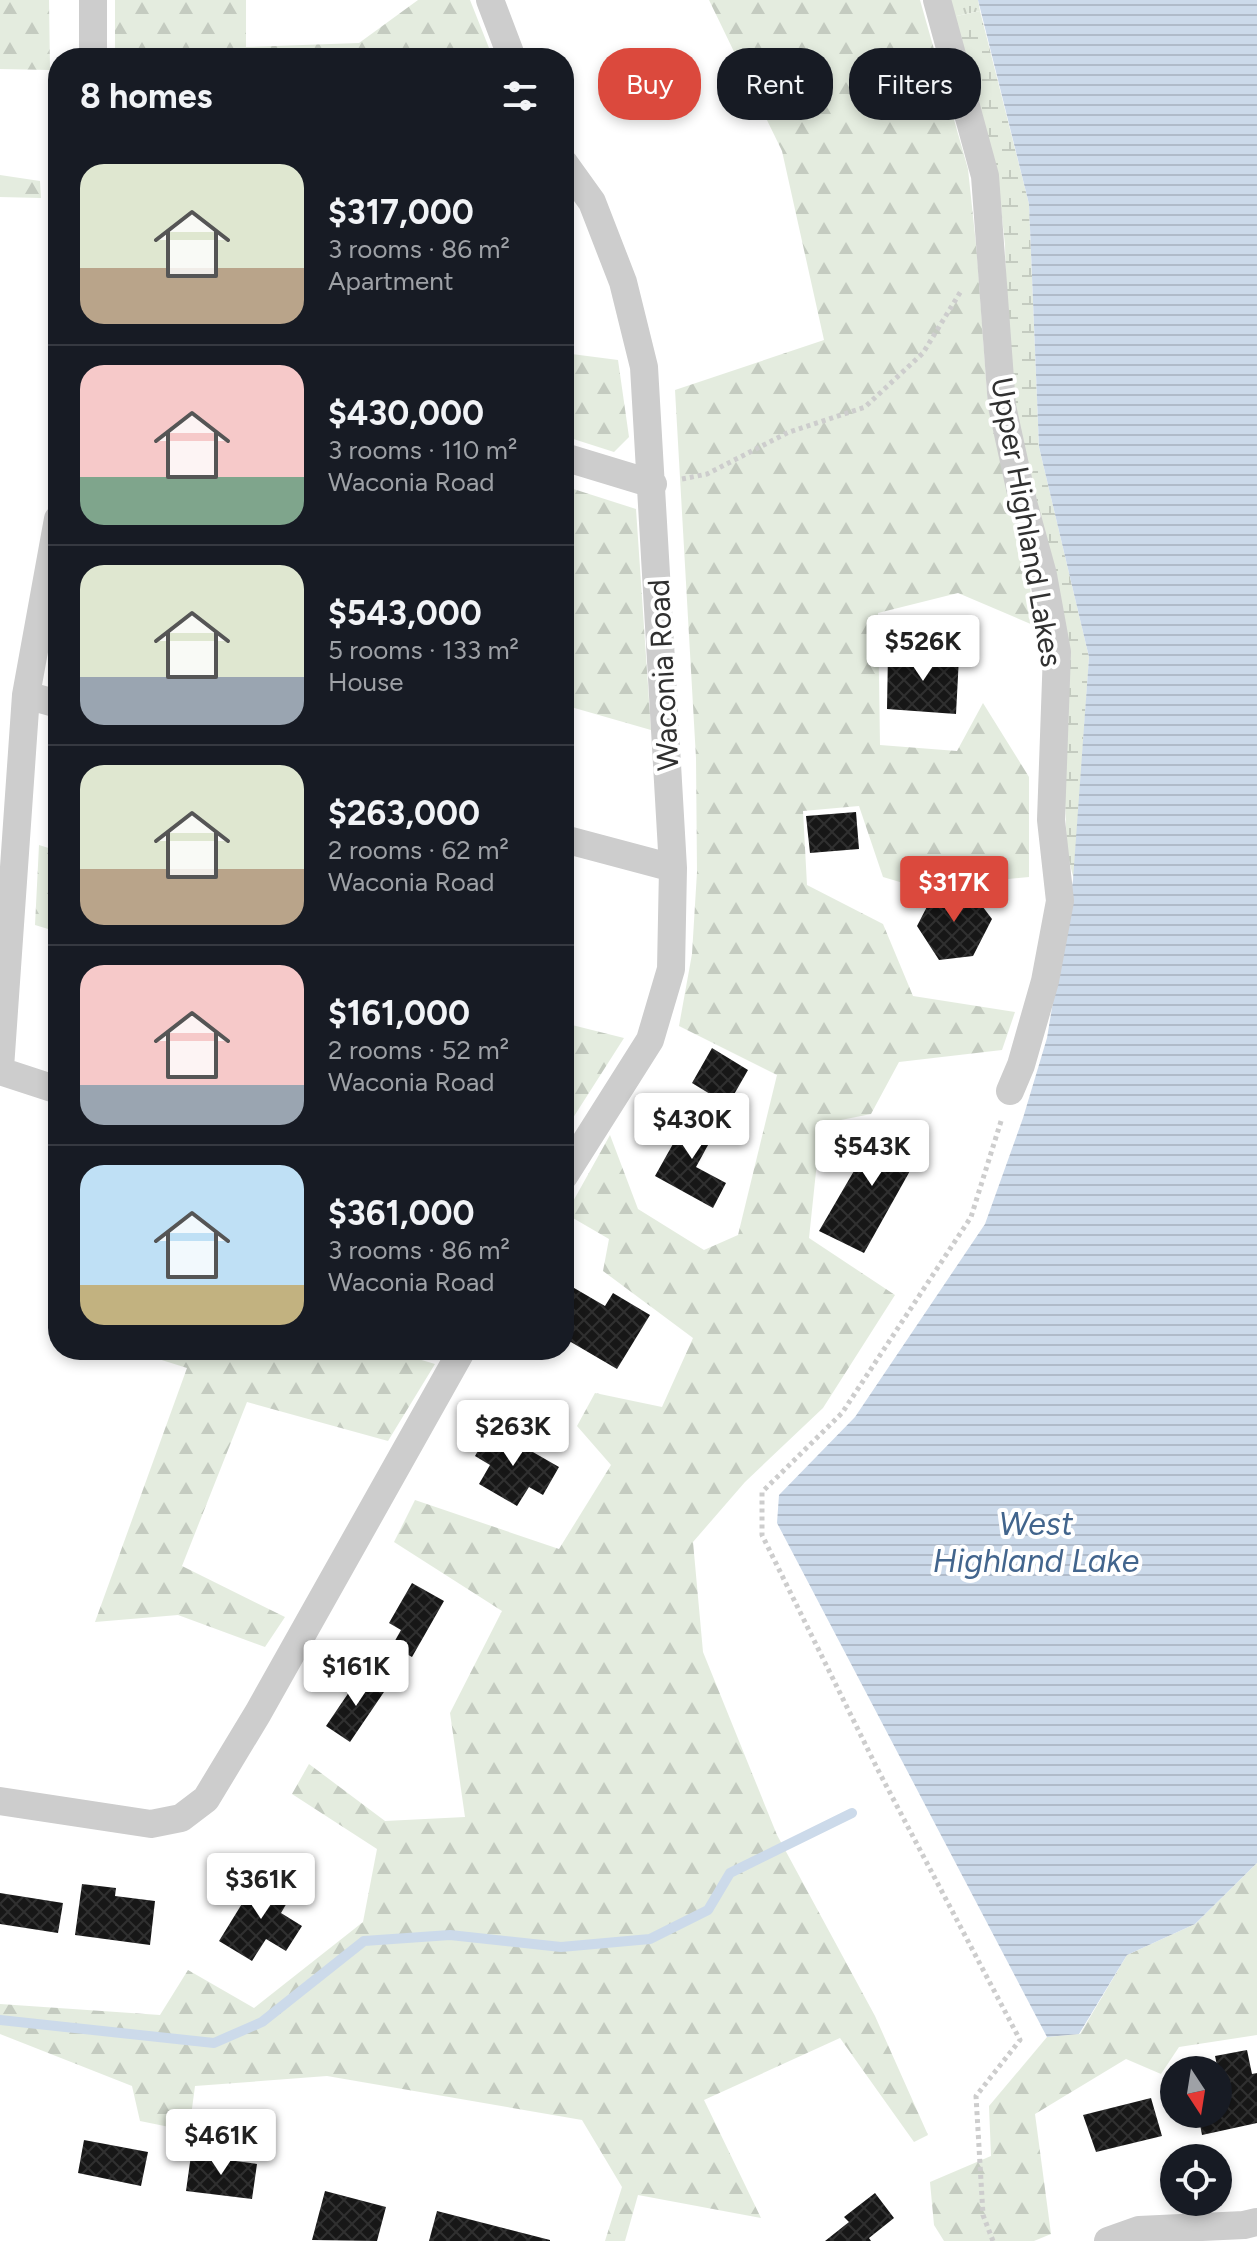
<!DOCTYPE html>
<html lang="en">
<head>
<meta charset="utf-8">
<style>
  :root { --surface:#171b24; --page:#242831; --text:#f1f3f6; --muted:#9ea1a6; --line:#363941; --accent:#db493d }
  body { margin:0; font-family:Figtree,sans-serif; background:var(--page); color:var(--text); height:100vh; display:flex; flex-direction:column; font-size:30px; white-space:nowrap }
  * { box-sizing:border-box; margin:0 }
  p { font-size:26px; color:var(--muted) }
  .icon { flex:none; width:44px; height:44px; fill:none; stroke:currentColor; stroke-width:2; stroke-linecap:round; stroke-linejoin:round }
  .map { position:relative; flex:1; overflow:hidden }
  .sheet { position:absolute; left:48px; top:48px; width:526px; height:1312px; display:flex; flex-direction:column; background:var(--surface); border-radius:32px; box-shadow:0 4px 12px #0003 }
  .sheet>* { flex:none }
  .guide { position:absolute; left:598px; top:48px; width:538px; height:72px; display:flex; gap:16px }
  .needle { width:52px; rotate:168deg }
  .controls { position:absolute; left:1160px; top:2056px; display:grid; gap:16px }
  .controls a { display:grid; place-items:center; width:72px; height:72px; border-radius:50%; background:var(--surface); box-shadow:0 4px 12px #0003; font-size:40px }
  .price { position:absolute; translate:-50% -68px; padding:0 18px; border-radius:8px; background:#fff; color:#222; font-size:26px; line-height:52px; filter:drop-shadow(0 2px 4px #0008) }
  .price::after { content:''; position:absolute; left:50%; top:48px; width:24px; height:18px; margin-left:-12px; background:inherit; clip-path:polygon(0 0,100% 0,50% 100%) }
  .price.selected { background:var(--accent); color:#fff }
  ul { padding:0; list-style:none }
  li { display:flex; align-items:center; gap:24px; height:200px; padding:0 32px }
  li+li { border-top:2px solid var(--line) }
  li span { display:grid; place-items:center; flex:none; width:224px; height:160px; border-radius:24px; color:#555 }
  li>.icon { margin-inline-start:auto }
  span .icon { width:96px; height:96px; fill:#fffc; stroke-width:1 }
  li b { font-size:34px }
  h2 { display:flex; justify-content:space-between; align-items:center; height:96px; padding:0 32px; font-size:34px }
  .chip { padding:0 28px; border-radius:32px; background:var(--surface); box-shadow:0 4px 12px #0003; font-size:28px; line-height:72px }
  .chip.selected { background:var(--accent); color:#fff }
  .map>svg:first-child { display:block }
  .grass { fill:url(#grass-tufts) }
  .forest { fill:url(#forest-firs) }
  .wetland { fill:url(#wetland-marsh) }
  .water { fill:url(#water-rules) }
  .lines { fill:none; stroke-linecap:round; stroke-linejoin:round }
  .stream { stroke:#ccdaea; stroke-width:10 }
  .building { fill:url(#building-cross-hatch) }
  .path { stroke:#cdcdcd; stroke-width:5; stroke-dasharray:4 4; stroke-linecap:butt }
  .minor { stroke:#cdcdcd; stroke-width:28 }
  .labels { text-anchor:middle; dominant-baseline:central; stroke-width:8; stroke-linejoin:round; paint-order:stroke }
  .street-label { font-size:30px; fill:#303030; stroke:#fff }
  .water-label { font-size:32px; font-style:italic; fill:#42658d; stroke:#fff }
</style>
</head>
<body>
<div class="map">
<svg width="1257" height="2241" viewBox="0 0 1257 2241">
  <defs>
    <pattern id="grass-tufts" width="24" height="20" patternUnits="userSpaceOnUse" patternTransform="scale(2)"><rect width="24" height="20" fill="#e4ecdf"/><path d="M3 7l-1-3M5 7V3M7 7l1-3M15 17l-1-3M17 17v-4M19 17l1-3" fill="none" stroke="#c4cbc0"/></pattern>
    <pattern id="forest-firs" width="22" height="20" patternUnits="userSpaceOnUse" patternTransform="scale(2)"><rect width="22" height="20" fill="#e4ecdf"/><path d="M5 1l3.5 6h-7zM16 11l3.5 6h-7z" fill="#c4cbc0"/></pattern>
    <pattern id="wetland-marsh" width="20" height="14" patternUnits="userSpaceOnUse" patternTransform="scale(2)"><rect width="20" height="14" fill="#e4ecdf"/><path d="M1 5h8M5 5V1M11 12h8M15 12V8" fill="none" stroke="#c4cbc0"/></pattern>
    <pattern id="water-rules" width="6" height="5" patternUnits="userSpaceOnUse" patternTransform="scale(2)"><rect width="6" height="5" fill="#ccdaea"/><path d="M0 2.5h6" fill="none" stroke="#b0bbc9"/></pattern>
    <pattern id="building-cross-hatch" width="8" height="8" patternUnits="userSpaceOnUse" patternTransform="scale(2)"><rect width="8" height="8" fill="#171717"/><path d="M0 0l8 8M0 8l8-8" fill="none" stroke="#303030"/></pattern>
  </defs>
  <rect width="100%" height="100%" fill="#fff"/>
  <path class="grass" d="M950,0h28l2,11 -28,6z"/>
  <path class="forest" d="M0,0h49l1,70 -50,-1z
    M115,0h131v47l113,-4 59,-43h52l23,58h-378z
    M709,0h211l48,169 9,85 11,152 41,165 4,54 -75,-32 -80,20 2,132 77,6 26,-48 46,74v100l-109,11 -37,-11 -24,-71 -56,5 4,74 76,39 30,72 102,16 -13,38 -103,12 -28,52 -50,10 -12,114 86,57 -72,113 -78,74 -52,60 10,110 74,183 98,181 53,119 -14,7 -74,-104 -136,62 57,118 -123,-23 -13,46h-20l17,-54 -40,-67 -255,-44 -132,10 -6,45 -49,-10 -8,-35 -132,-52v-30l160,11 28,-45 66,38 109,-86 14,-73 -85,-55 17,-30 76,57 80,-4 -15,-104 52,-102 -108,-69 21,-42 144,49 52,-84 -34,-39 18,-33 67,14 31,-69 -90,-67 6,-32 -43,-25 44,-79 28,74 66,41 34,-15 39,-160 -98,-49 13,-72 5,-82 -1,-114 -21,-368 149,-50 -42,-189z
    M0,175l40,6 1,17 -41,-1z
    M564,353l54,7 11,77 -15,15 -50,-16z
    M564,486l72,23 15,221 -87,-25z
    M39,845l19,6v81l-23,-7z
    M564,1023l60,15 -60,94z
    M149,1350h239l47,14 -47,77 -141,-39 -65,164 103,51 -20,30 -87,-32 -83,7 92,-254 -38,-12z
    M1257,1863v172l-78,12 -18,27 -35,-15 -91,55 16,120 -17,7h-90l-10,-16 -4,-43 61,-26 -2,-50 58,-69 33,-3 47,-79 68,-31z"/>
  <path class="wetland" d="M980,11l49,193 10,243 50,210 -15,223 -7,-27 -3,-78 -50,-373 -7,-69 -2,-88 -8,-74 -45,-154z"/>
  <path class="water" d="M978,0h279v1863l-62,61 -68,31 -48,79 -32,3 -270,-514 2,-28 76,-78 130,-193 38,-106 24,-80 26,-158 16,-223 -50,-210 -10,-243z"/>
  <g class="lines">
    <path class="stream" d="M0,2020l214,23 48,-21 102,-81 86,-6 111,12 89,-8 58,-29 22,-37 122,-60"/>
  </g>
  <path class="building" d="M888,653l71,4 -3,57 -69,-5z
    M856,812l3,37 -49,4 -4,-37z
    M970,890l22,29 -19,37 -34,4 -22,-34 17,-33z
    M712,1048l36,22 -20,35 -36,-22z
    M692,1110l27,15 -23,42 30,16 -13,25 -58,-32z
    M883,1121l42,23 -61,109 -45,-22z
    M569,1285l36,21 8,-13 37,22 -33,54 -53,-31v-45z
    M491,1428l68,39 -16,28 -14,-8 -12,19 -38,-22 11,-19 -15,-9z
    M412,1583l32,18 -32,56 -20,-11 9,-16 -12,-7z
    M362,1673l24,16 -36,53 -24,-16z
    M259,1876l32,20 -10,17 21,13 -16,25 -20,-12 -14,22 -33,-20z
    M82,1884l34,4 -1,8 40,5 -5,44 -75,-10z
    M0,1893l63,10 -5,30 -58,-9z
    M1247,2050l5,24 5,-1v50l-55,12 -4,-21h20v-44l-3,-14z
    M1151,2098l11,38 -66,16 -13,-37z
    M84,2140l64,12 -7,34 -63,-13z
    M191,2155l66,9 -5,35 -66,-8z
    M325,2191l61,16 -9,34 -65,-1z
    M875,2193l19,25 -25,20 2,3h-46l24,-19 -5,-5z
    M437,2211l113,29v1h-121z"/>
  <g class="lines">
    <path class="path" d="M682,479l25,-5 82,-42 76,-25 58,-54 38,-62
      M993,2241l-10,-26 -7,-119 44,-56 -142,-270 -116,-235v-43l80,-79 129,-196 31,-99"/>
    <path class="minor" d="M93,0v58
      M490,0l22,58
      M937,0l48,176 17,230 21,96 20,73 14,77 -6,168 9,81 -15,80 -24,84 -11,26
      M564,163l28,39 31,80 21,85 29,501 -2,101 -21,71 -86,136
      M564,457l89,27
      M26,695l32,9
      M564,839l109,29
      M0,1068l26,-373 32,-176
      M0,1071l58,19
      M0,1801l151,23 30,-6 25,-19 52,-86 204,-363
      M1108,2241l31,-11 105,-5 13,-3"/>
  </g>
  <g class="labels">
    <g class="street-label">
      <text transform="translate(1027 522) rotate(80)">Upper Highland Lakes</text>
      <text transform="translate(663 675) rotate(-93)">Waconia Road</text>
    </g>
    <g class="water-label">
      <text x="1036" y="1524">West<tspan x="1036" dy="37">Highland Lake</tspan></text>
    </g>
  </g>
</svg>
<div class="controls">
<a><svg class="needle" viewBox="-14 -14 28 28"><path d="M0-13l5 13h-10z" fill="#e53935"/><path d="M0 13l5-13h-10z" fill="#9ea1a6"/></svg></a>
<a><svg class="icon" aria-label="locate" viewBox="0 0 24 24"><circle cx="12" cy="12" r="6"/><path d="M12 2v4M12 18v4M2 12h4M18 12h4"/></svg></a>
</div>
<b class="price" style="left:923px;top:683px">$526K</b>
<b class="price selected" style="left:954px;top:924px">$317K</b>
<b class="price" style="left:692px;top:1161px">$430K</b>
<b class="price" style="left:872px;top:1188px">$543K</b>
<b class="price" style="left:513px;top:1468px">$263K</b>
<b class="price" style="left:356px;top:1708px">$161K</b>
<b class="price" style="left:261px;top:1921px">$361K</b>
<b class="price" style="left:221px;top:2177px">$461K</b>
<div class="guide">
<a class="chip selected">Buy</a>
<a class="chip">Rent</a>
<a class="chip">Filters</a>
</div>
<section class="sheet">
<h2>8 homes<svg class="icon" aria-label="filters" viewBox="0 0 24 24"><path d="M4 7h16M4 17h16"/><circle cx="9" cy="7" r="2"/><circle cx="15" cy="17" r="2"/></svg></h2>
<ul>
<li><span style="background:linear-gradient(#dfe7d0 65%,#b9a48a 0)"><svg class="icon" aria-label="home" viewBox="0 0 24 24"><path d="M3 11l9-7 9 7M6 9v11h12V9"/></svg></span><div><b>$317,000</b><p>3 rooms · 86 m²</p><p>Apartment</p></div></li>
<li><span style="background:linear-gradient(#f6c9c9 70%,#7fa58c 0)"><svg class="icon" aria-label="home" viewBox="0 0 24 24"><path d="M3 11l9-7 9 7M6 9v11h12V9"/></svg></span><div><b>$430,000</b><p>3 rooms · 110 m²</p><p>Waconia Road</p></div></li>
<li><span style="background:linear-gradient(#dfe7d0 70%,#9aa5b1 0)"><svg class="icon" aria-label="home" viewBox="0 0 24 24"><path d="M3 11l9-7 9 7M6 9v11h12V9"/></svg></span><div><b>$543,000</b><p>5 rooms · 133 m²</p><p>House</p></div></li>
<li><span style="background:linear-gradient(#dfe7d0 65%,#b9a48a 0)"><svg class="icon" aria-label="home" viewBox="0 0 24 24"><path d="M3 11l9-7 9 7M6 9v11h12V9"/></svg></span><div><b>$263,000</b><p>2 rooms · 62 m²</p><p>Waconia Road</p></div></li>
<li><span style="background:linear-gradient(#f6c9c9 75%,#9aa5b1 0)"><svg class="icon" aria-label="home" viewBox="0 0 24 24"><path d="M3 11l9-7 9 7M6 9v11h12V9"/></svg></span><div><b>$161,000</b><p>2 rooms · 52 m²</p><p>Waconia Road</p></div></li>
<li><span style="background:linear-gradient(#bfe0f5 75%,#c2b280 0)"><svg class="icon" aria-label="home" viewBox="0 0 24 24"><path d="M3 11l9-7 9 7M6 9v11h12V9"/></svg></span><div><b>$361,000</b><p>3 rooms · 86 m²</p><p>Waconia Road</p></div></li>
</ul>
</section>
</div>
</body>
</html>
